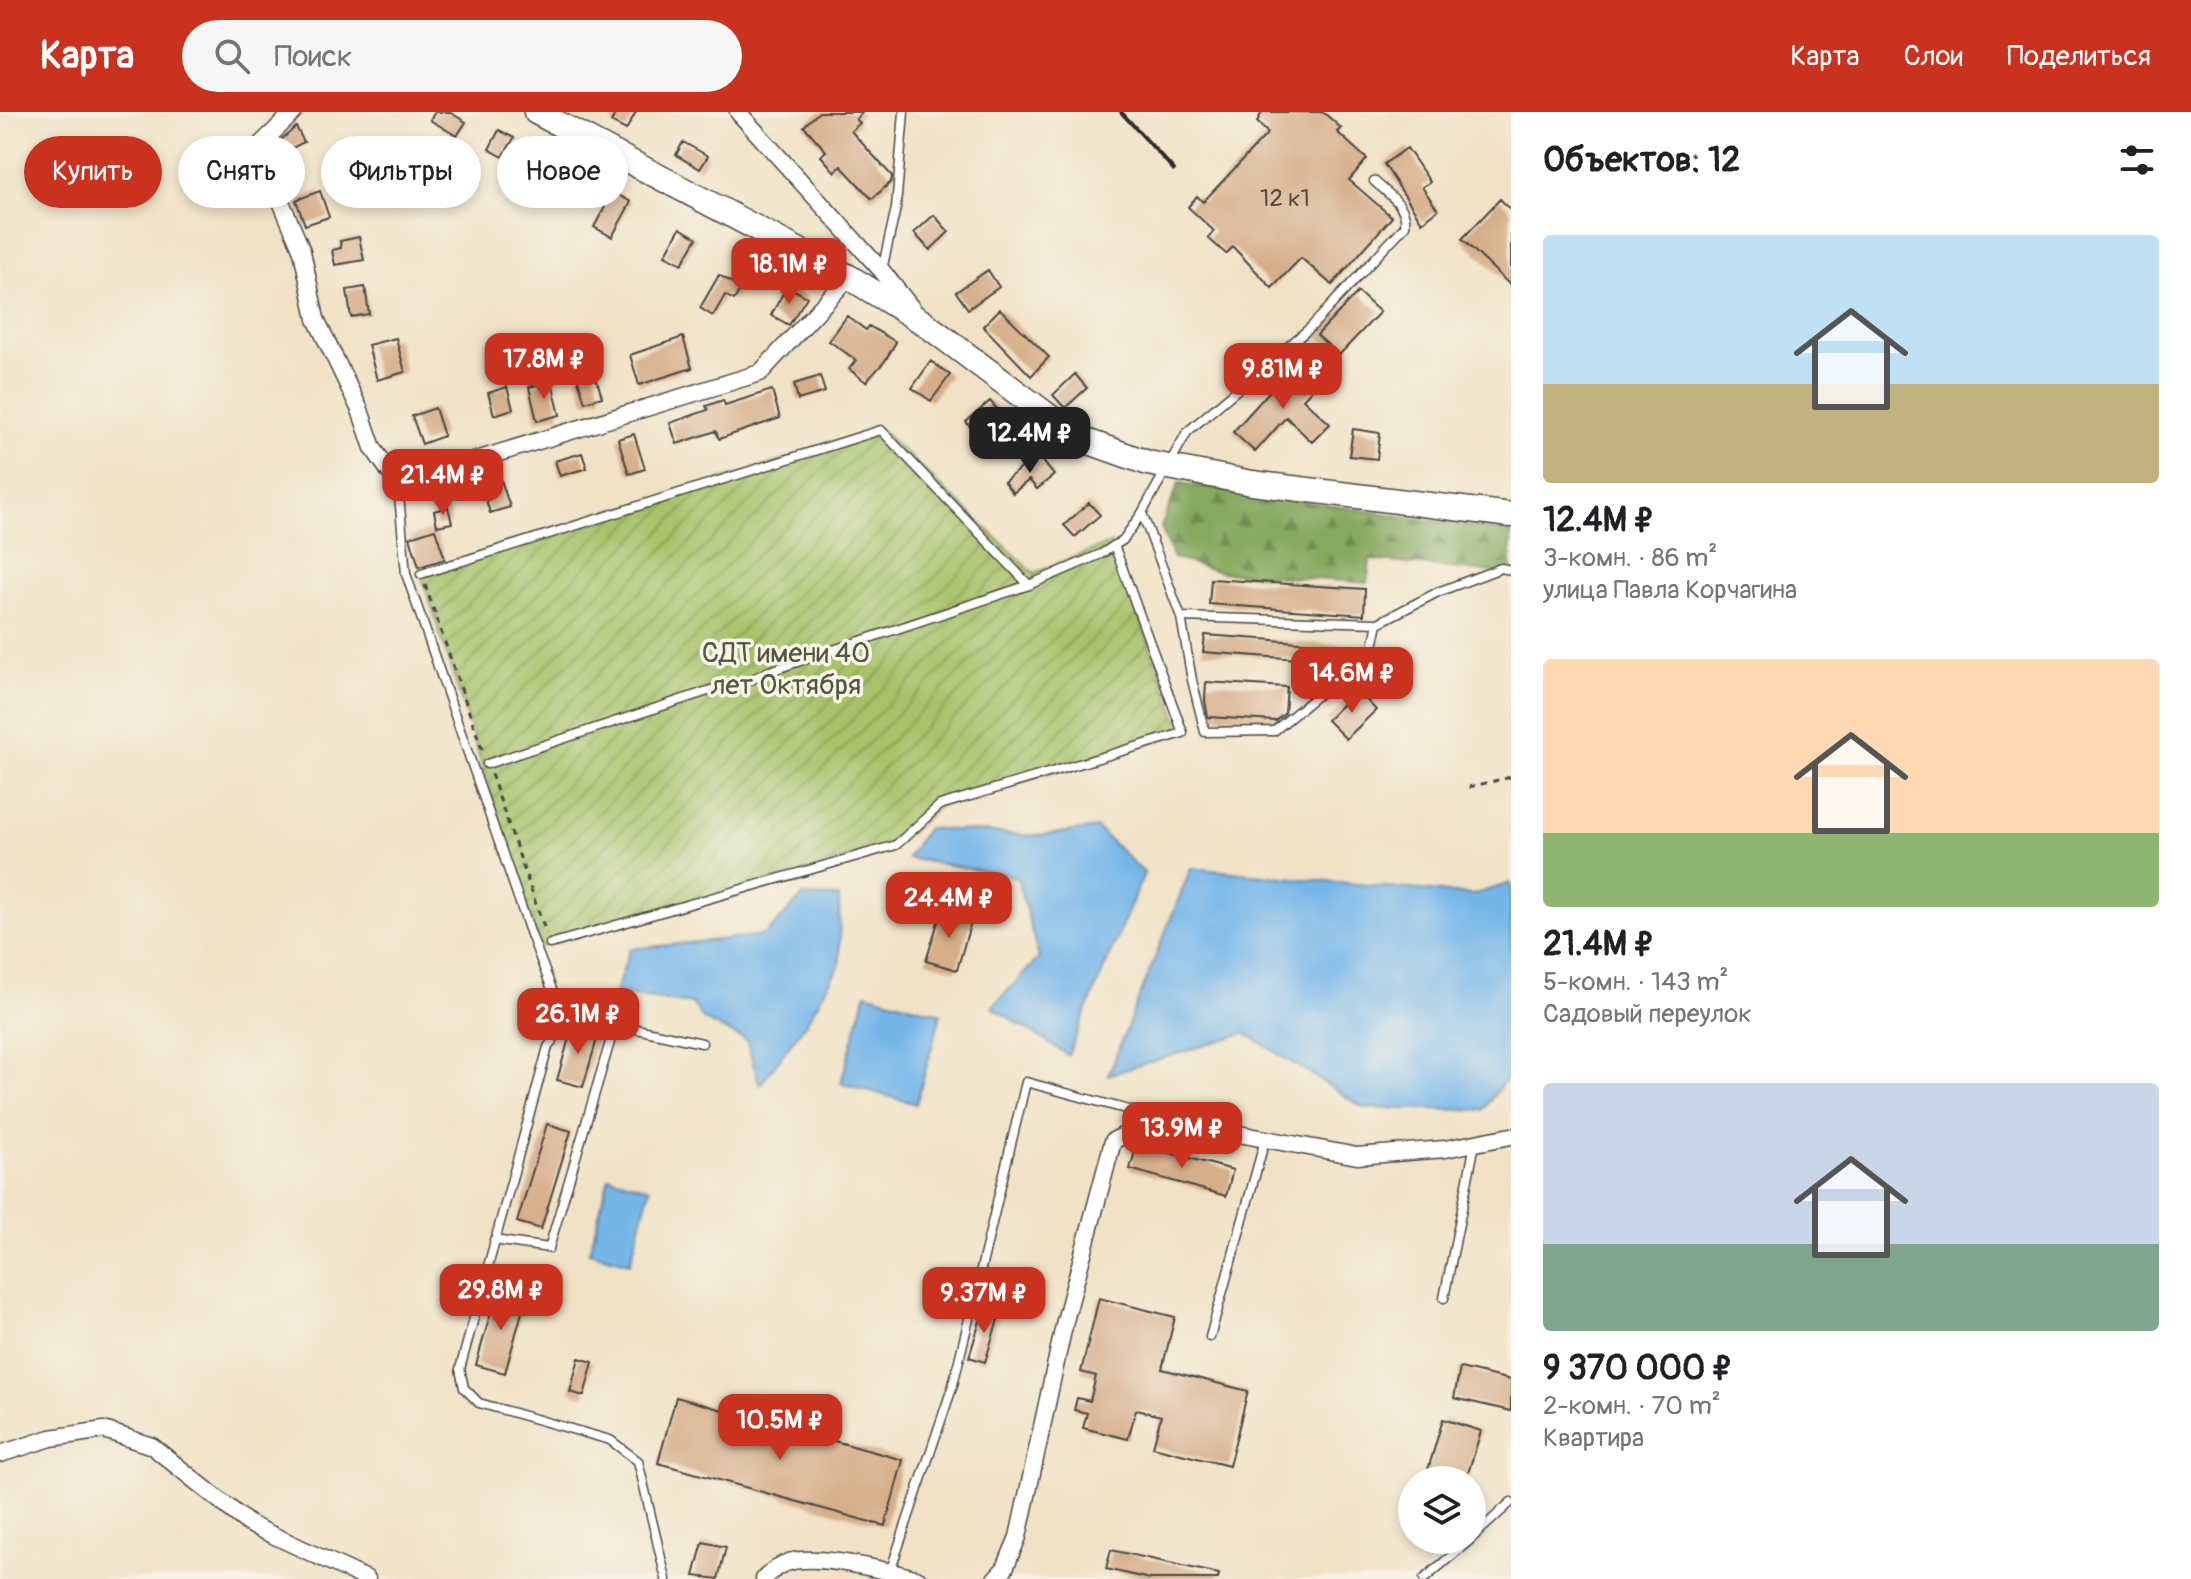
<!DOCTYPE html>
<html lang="ru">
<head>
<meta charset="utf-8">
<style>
  :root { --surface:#fff; --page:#f6f6f6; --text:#202124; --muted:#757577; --accent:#c8321e }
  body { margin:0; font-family:Pangolin,sans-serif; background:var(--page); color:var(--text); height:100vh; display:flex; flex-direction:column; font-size:30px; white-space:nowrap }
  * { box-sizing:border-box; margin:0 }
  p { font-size:26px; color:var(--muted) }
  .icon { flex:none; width:44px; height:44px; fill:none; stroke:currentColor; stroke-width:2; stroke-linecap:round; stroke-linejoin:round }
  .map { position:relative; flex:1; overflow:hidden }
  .panel { display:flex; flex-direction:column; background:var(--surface); width:680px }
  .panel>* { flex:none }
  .banner { position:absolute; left:24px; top:24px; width:760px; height:72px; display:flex; gap:16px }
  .buttons { position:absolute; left:1398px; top:1354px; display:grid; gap:16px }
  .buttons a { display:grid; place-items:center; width:88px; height:88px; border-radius:50%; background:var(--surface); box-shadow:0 4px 12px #0003; font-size:40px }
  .price { position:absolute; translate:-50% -68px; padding:0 18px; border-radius:16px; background:var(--accent); color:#fff; font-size:26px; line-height:52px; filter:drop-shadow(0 2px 4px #0008) }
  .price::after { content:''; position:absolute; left:50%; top:48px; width:24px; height:18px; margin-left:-12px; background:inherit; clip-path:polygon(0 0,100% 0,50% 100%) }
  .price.current { background:#222; color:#fff }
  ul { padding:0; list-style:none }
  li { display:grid; align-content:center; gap:16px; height:424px; padding:0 32px }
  li span { display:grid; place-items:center; height:248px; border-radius:8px; color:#555 }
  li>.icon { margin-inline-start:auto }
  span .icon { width:144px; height:144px; fill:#fffc; stroke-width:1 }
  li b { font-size:34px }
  h2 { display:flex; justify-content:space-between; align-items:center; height:96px; padding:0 32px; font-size:34px }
  .chip { padding:0 28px; border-radius:36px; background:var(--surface); box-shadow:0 4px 12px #0003; font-size:28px; line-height:72px }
  .chip.current { background:var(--accent); color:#fff }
  header { display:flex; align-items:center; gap:48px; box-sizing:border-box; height:112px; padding:0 40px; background:var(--accent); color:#fff }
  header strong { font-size:38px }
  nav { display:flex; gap:44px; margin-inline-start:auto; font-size:28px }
  .search { width:560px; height:72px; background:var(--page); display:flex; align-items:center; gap:20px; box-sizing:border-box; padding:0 28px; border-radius:44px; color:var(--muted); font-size:30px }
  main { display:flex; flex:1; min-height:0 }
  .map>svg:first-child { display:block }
  .forest { fill:url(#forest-firs); stroke:#586a44; stroke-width:2 }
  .garden { fill:url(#garden-furrows); stroke:#69774a; stroke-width:2 }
  .water { fill:#74b6e9; stroke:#50708a; stroke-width:2 }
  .building { fill:#d6ae89 }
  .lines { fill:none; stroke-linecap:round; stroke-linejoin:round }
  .service-casing { stroke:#494642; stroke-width:11 }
  .minor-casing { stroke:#494642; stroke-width:19 }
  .secondary-casing { stroke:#494642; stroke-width:27 }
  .path { stroke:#494642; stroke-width:3; stroke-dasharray:6 6; stroke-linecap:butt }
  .service { stroke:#fff; stroke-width:8 }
  .minor { stroke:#fff; stroke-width:16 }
  .secondary { stroke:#fff; stroke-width:24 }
  .rail { stroke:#2b2b2b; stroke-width:4 }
  .labels { text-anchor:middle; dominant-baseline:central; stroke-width:7; stroke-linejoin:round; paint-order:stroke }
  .number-label { font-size:24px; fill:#564c42 }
  .park-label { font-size:28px; fill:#50593e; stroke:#f7f3e8 }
</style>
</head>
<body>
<header>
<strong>Карта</strong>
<div class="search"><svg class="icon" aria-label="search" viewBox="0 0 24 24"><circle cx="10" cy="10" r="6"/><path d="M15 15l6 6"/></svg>Поиск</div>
<nav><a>Карта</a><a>Слои</a><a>Поделиться</a></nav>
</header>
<main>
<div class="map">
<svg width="1511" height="1467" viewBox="0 0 1511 1467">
  <defs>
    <pattern id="forest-firs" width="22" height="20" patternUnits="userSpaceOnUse" patternTransform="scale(2)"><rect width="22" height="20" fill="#85a95e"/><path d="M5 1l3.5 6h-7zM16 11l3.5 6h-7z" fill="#6d8a4e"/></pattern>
    <pattern id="garden-furrows" width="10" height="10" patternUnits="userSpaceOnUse" patternTransform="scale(2)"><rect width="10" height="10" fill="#a7c36a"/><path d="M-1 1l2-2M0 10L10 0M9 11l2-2" fill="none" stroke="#889f57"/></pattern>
  </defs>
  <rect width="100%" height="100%" fill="#f7f3e8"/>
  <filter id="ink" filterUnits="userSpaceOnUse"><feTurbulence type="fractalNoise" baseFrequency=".0125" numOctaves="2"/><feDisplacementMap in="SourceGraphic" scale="16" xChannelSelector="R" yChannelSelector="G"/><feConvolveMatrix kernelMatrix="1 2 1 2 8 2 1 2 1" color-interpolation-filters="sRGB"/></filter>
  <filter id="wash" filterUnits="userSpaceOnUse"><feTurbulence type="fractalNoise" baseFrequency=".006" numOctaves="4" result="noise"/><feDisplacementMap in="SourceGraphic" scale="32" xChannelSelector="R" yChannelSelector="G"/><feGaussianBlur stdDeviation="1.8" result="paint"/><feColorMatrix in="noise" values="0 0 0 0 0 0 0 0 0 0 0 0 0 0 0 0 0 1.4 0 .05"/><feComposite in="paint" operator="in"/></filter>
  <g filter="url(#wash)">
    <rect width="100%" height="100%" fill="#f1e2c6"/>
    <path class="forest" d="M1179,371l332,49v42l-141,-14 -3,23 -147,-11 -47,-14 -12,-31z"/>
    <path class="garden" d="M881,318l153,143 77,-30 72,190 -243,72 -44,40 -356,102 -119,-373z"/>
    <path class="water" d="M927,716l110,8 60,-8 47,45 -76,182 -76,-48 47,-49 -22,-81 -110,-19z
      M1191,756l281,27 39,-12v189l-28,38 -119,-2 -119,-75 -137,42z
      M803,784l36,1 1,67 -34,59 -46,62 -14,-45 -42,-20 -11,-16 -78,-10 15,-45 135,-14z
      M866,881l75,21 -25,90 -75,-21z
      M609,1065l41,11 -20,75 -41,-11z"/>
    <g id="blocks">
      <path class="building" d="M435,0h14l17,10 -9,14 -27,-16z
        M616,0h20l-10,18 -15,-8z
        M819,0h44l-7,7 4,4 -9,8 41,45 -1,6 -19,17 -31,-33 -6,6 -14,-16 5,-5 -22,-25z
        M1262,0h61l18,16 -4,4 30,27 -18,21 43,37 -60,68 -31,-27 -29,30 -39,-41 -7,7 -18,-16 6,-7 -26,-24 9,-11 6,6 65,-69 -11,-11z
        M296,15l8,15 -24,12 -5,-9z
        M499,18l15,8 -11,19 -14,-8z
        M683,30l25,14 -8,13 -24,-14z
        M1407,36l23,34 -8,5 16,23 -16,12 -38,-58z
        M554,48l15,10 -20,33 -16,-9z
        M588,56l20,13 -9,13 -19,-13z
        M320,79l9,26 -24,8 -9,-25z
        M613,80l18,10 -19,35 -18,-10z
        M1500,87l11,11v76l-49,-47z
        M934,103l15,17 -19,18 -16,-17z
        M680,116l17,10 -15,26 -17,-9z
        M359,125l5,23 -29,5 -3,-15 9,-2 -1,-7z
        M988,158l11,17 -31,22 -12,-17z
        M719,163l22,13 -7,12 -9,-5 -12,21 -13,-8z
        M787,174l20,11 -18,28 -18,-10z
        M365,175l4,27 -18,3 -4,-27z
        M1358,180l22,20 -41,43 -22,-20z
        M1000,197l49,48 -18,19 -48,-50z
        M847,204l19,14 3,-4 27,16 -11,19 -19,21 -17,-13 7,-9 -27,-19z
        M683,225l9,31 -53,17 -9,-30z
        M396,226l9,34 -28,8 -9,-35z
        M931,249l19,14 -19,26 -19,-13z
        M1295,251l23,20 -15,16 27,25 -18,18 -26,-25 -31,35 -22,-20z
        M594,259l8,26 -17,5 -8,-25z
        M1075,262l12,14 -22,20 -12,-13z
        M820,264l5,16 -27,8 -4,-16z
        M552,270l8,33 -23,6 -8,-34z
        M507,275l6,22 -19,6 -6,-22z
        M772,278l8,28 -61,21 -3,-8 -39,13 -7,-21 38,-13 -2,-4 17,-6 2,5z
        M990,289l15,17 -24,21 -15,-17z
        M435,296l9,28 -22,8 -10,-28z
        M1353,317l27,4 -3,26 -28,-3z
        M634,322l11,35 -16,5 -11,-35z
        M582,341l5,15 -27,8 -5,-15z
        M1037,342l17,21 -17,14 -8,-9 -16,13 -9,-11z
        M500,365l10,30 -20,6 -9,-30z
        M1089,391l11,12 -25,22 -11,-12z
        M448,395l4,16 -15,3 -3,-15z
        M435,417l10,30 -26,8 -9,-30z
        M1211,467l154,10 -1,26 -155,-11z
        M1205,523l149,11 -1,17 -150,-11z
        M1206,570l81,5 -2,26 -10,8 -67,-4 -3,-16z
        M1357,578l19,20 -30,29 -19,-19z
        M942,797l30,9 -15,52 -31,-9z
        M573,912l26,8 -16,55 -26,-7z
        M547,1012l24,7 -30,98 -24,-7z
        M1137,1032l96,26 -7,26 -96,-27z
        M497,1178l29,8 -21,75 -29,-8z
        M1099,1186l76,19 -13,52 86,22 -19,75 -76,-19 8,-31 -25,-6 -8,29 -45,-11 4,-15 -13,-3 3,-12 13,3 6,-25 -15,-4z
        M984,1196l16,5 -15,49 -16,-5z
        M579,1246l14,4 -9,34 -14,-4z
        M1460,1256l51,12v31l-57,-13z
        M676,1285l227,63 -18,66 -227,-63z
        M1443,1307l38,12 -15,49h-41z
        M703,1430l23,5 -8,32 -24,-3z
        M1111,1438l108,24 -1,5h-68l-44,-10z"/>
    </g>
  </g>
  <g filter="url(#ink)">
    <use href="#blocks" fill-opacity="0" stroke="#494642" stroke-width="2"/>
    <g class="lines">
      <defs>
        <path id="service" d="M882,158l14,-62 8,-96
          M398,372l8,90 124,358 23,60 18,23
          M421,462l460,-144 148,155
          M1181,505l-39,-104 45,-81 124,-105 94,-101c3,-21 -17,-32 -31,-45
          M1378,511l-10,48 -43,18 -51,42 -69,1 -13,-52 -11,-63 197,6 60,-31 63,-24 10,2
          M487,652l239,-79 24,-5 20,-9 259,-86 72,-31 22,-14 19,-27
          M550,832l346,-99 44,-40 243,-72 -69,-188
          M494,1128l55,8 66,-223
          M1444,1186l31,-154
          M1210,1225l55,-197
          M1472,1426l39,-36
          M890,1460l63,-187 73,-303 136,37
          M666,1467l-28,-118 -28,-21 -131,-37 -15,-15 -4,-19 88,-322 23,-32 131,28
          M1424,1467l46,-39"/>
        <path id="minor" d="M294,0l-34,33 8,26 34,80 14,68 44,91 13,38 25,36 362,-111 89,-96
          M738,0l144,159 31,39
          M0,1342l51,-16 53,-8 48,16 97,78 118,55
          M764,1467c7,-8 15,-14 25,-17 30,-8 99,9 129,17
          M995,1467l10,-11 13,-31 47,-216 48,-180 25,-13 36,-6 183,34 88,-7 66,-13"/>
        <path id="secondary" d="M536,0l313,165 75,46 154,115 70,25 104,20 259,32"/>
      </defs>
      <use href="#service" class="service-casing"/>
      <use href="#minor" class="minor-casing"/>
      <use href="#secondary" class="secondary-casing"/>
      <path class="path" d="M425,473l59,170
        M491,662l55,159
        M1469,675l42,-10"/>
      <use href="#service" class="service"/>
      <use href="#minor" class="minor"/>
      <use href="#secondary" class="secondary"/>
      <path class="rail" d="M1121,0l53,58"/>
    </g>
  </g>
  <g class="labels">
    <g class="number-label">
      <text x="1285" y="86">12 к1</text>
    </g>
    <g class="park-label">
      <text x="786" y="541">СДТ имени 40<tspan x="786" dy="32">лет Октября</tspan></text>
    </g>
  </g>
</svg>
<div class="buttons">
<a><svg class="icon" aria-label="layers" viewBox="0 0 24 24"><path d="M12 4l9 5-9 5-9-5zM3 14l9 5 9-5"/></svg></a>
</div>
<b class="price" style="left:789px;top:194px">18.1M ₽</b>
<b class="price" style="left:544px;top:289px">17.8M ₽</b>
<b class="price" style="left:1283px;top:299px">9.81M ₽</b>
<b class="price current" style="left:1030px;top:363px">12.4M ₽</b>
<b class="price" style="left:443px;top:405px">21.4M ₽</b>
<b class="price" style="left:1352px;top:603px">14.6M ₽</b>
<b class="price" style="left:949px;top:828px">24.4M ₽</b>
<b class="price" style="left:578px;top:944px">26.1M ₽</b>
<b class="price" style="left:1182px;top:1058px">13.9M ₽</b>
<b class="price" style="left:501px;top:1220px">29.8M ₽</b>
<b class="price" style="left:984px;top:1223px">9.37M ₽</b>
<b class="price" style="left:780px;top:1350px">10.5M ₽</b>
<div class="banner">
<a class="chip current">Купить</a>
<a class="chip">Снять</a>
<a class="chip">Фильтры</a>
<a class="chip">Новое</a>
</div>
</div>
<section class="panel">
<h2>Объектов: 12<svg class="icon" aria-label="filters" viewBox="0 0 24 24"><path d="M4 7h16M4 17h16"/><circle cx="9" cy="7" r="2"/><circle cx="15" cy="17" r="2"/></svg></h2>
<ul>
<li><span style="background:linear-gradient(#bfe0f5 60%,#c2b280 0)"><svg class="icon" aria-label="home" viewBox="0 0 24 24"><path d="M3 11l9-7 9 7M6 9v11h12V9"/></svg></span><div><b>12.4M ₽</b><p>3-комн. · 86 m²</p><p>улица Павла Корчагина</p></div></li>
<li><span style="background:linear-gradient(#ffd9b3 70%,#8fb573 0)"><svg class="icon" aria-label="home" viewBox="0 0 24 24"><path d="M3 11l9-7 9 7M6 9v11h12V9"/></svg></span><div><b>21.4M ₽</b><p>5-комн. · 143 m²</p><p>Садовый переулок</p></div></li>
<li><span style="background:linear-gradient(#c9d6e8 65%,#7fa58c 0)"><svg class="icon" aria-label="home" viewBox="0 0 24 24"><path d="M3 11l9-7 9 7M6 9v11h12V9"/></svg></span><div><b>9 370 000 ₽</b><p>2-комн. · 70 m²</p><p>Квартира</p></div></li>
</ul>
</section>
</main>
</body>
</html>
